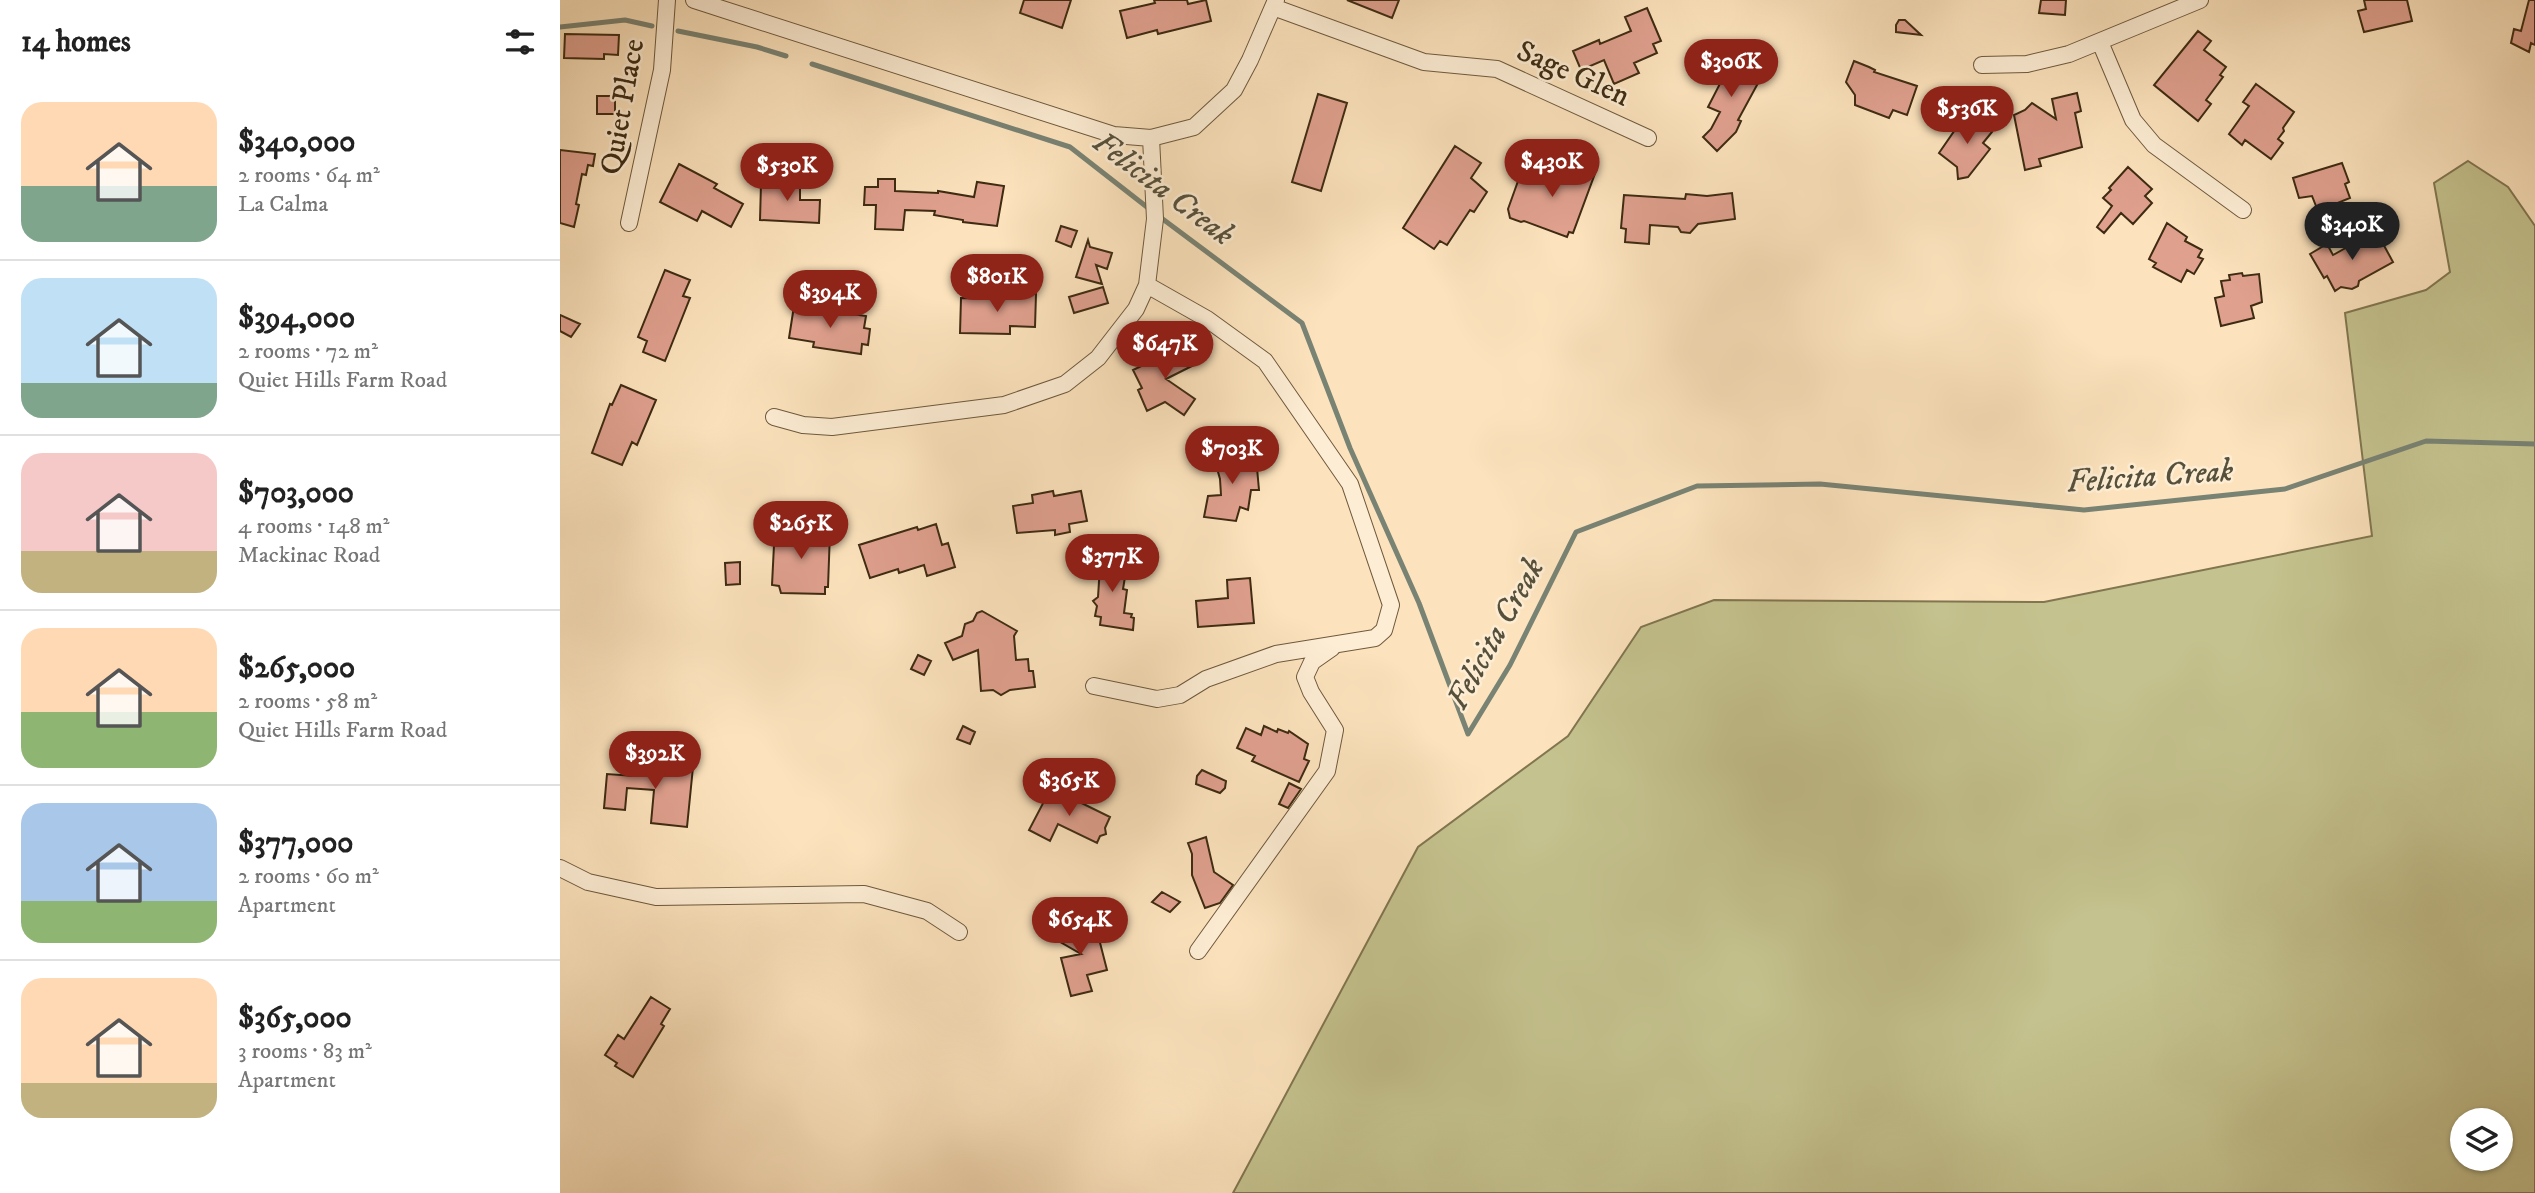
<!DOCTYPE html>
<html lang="en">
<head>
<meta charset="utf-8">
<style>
  :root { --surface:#fff; --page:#f2f2f2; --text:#222; --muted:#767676; --line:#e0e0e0; --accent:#8f2418 }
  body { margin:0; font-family:"IM FELL DW Pica",serif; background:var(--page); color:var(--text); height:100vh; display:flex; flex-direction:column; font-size:26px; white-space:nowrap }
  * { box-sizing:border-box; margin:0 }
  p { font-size:23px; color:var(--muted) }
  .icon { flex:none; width:38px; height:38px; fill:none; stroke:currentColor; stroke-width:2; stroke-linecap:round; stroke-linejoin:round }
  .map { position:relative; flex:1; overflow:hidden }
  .details { display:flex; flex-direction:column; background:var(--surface); width:560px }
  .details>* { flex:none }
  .buttons { position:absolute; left:1890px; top:1108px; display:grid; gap:14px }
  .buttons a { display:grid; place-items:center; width:63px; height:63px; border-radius:50%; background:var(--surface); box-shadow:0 2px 5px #0004; font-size:35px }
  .price { position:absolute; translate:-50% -60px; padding:0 16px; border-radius:24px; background:var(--accent); color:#fff; font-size:23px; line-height:46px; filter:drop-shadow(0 2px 4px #0008) }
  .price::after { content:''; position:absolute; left:50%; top:42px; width:21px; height:16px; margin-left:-10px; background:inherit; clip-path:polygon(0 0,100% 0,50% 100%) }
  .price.on { background:#222; color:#fff }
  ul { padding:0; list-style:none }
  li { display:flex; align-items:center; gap:21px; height:175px; padding:0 21px }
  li+li { border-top:2px solid var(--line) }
  li span { display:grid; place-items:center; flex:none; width:196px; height:140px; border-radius:21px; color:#555 }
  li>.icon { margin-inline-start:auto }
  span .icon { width:84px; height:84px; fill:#fffc; stroke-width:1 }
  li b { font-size:30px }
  h2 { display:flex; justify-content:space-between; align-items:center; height:84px; padding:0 21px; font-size:30px }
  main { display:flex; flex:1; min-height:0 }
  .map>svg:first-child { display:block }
  .green { fill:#c4c28e; stroke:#817650; stroke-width:2; fill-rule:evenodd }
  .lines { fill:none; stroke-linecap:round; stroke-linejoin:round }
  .stream { stroke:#798374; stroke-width:5 }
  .building { fill:#dfa08e; stroke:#3e2b12; stroke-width:2 }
  .street-casing { stroke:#6e593d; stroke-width:18 }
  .street { stroke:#fdedd4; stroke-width:16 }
  .labels { text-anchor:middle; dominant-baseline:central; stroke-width:5; stroke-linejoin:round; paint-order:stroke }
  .street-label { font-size:30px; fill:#3e2b12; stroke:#fdedd4 }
  .water-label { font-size:32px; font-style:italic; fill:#56503b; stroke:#fdedd4 }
</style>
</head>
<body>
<main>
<section class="details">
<h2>14 homes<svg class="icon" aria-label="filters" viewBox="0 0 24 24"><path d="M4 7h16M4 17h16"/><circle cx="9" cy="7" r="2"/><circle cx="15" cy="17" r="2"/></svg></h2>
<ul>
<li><span style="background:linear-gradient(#ffd9b3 60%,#7fa58c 0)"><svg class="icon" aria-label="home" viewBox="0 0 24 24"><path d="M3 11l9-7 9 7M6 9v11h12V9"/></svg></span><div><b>$340,000</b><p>2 rooms · 64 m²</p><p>La Calma</p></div></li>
<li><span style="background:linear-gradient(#bfe0f5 75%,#7fa58c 0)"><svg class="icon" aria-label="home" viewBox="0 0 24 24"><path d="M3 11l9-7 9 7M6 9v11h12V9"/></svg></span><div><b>$394,000</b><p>2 rooms · 72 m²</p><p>Quiet Hills Farm Road</p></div></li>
<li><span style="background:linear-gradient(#f6c9c9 70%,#c2b280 0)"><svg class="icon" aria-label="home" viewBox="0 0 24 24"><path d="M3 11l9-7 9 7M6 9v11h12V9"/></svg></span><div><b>$703,000</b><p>4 rooms · 148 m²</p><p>Mackinac Road</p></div></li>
<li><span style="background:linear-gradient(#ffd9b3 60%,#8fb573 0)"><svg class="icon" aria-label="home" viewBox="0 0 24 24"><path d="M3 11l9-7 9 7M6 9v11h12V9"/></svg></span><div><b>$265,000</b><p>2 rooms · 58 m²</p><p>Quiet Hills Farm Road</p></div></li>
<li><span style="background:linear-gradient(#a9c7e8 70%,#8fb573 0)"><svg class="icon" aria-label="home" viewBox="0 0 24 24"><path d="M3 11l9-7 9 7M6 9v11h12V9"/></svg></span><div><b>$377,000</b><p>2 rooms · 60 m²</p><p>Apartment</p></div></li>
<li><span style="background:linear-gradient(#ffd9b3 75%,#c2b280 0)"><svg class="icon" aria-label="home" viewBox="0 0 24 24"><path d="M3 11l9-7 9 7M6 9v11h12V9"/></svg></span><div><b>$365,000</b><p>3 rooms · 83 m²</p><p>Apartment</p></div></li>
</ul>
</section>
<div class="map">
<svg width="1975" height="1193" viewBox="0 0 1975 1193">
  <rect width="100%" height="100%" fill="#fce3bd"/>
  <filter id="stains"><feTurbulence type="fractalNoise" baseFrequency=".00286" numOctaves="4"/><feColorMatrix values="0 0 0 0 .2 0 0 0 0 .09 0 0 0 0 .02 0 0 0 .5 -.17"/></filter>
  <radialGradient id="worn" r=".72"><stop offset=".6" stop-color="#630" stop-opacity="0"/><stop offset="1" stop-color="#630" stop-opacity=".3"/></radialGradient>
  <path class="green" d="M1908,161l40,26 27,39v967h-1302l185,-346 150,-111 73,-109 73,-27 330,2 328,-66 -27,-223 81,-23 24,-18 -16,-89zM1902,1120h39v38h-39z"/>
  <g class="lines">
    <path class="stream" d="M0,27l65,-7 27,6
      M118,31l79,16 29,9
      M252,64l258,83 82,64
      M600,217l142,106 48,125 69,155 49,131 42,-69 66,-133 121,-46 123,-2 264,26 201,-21 141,-48 109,3"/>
  </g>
  <path class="building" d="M464,0h47l-9,28 -42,-15z
    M594,0h33l1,4 18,-4 5,21 -53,13 -1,-4 -30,8 -7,-27 35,-8z
    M787,0h52l-7,18z
    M1481,0h25l-1,15 -26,-2z
    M1804,0h43l5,21 -48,11 -6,-21 8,-2z
    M1969,0h6v45l-4,-2 -2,9 -18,-9 3,-14 7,2z
    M1087,8l14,33 -8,3 4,9 -23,10 5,10 -25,11 -10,-24 -23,10 -8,-19 26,-11 1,4 31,-13 -6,-14z
    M1339,20h6l16,15 -25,-3v-7z
    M1638,31l13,10 -7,9 22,17 -6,8 3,2 -17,23 5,4 -13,17 -44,-36z
    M5,34l54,1 -1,20 -14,-1v5l-40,-1z
    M1164,52l39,22 -25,46 3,1 -5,11 -19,19 -14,-14 8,-8 9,-17 -12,-5 17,-33 -9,-5z
    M1294,61l15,6 6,3 -1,2 43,14 -10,29 -14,-5 -4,8 -34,-13v-10l-9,-13z
    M1696,84l38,28 -11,16 1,3 -6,8 5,4 -12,16 -26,-19 -3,5 -13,-11 20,-28 -6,-4z
    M1517,93l4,18 -6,2 7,34 -43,12 2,7 -16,4 -11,-55 11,-5 7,-7 24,16 -4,-20z
    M758,94l29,9 -26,88 -29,-9z
    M37,96h18v18h-18z
    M1406,114l26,18 -9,11 7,6 -22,28 -10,2 -1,-12 -18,-14z
    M895,146l26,17 -10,15 16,14 -13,20 -4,-2 -23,35 -7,-4 -6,8 -31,-21z
    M0,150l35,4 -2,12 -5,-1 -2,10 -4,-1 -6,30 3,1 -5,22 -14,-4z
    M1013,159l24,9 -24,65 -4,-1 -2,5 -43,-16 -3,1 -11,-4 -2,-9 14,-39 41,13z
    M1782,163l7,19 -4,2 5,14 -32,13 -6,-15 -13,2 -6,-20z
    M119,164l38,20 -3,4 29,16 -12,23 -29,-16 -5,10 -37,-19z
    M1568,167l24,22 -7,7 7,7 -19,21 -12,-11 -17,20 -7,-6 15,-21 -9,-8 8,-8 -2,-2z
    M222,177l18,1v22h20l-1,23 -59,-3 1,-36h21z
    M318,179h17v12l43,2v-2l36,6 3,-15 27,4 -7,40 -34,-4v-2l-29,-5 1,-4 -30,-1 -2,20 -28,-1 1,-24h-12l1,-18h13z
    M1172,193l3,26 -37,5 -8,9 -9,-1 -3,-5 -28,-2 -1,19 -24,-2 1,-13 -5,-1 3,-33 61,4 1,-5 21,2z
    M1607,223l20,14 -2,4 17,9 -4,7 5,2 -9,15 -7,-4 -6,12 -28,-15 3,-4 -7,-4z
    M501,226l16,5 -6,16 -15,-6z
    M1816,231l17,31 -34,19 -1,5 -6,3 -11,-2 -6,4 -8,-15 -3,2 -14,-24 17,-10 6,11z
    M528,240l2,7 22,6 -5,16 -11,-4 6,19 -26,-7z
    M105,270l25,10 -7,16 7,2 -25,63 -22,-9 4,-11 -9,-4z
    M1682,273l1,3 16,-2 3,28 -11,4 3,12 -33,8 -6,-28 9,-2 -3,-15 9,-1 -1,-5z
    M543,287l5,16 -34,10 -5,-16z
    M448,294h28l-1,33 -25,-1v8l-50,-1 1,-35 47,1z
    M234,306l72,10 -2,12 6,1 -2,16 -6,-1 -1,10 -48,-7 1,-5 -25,-4z
    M0,315l20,9 -9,13 -11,-6z
    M625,345l9,20 -28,14 29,20 -11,16 -19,-13 -18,9 -9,-21 4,-2 -9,-18z
    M61,385l35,15 -19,45 -5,-3 -10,23 -30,-12 18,-49 2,1z
    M675,448l3,9 8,-2 5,15 6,-2 2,22h-8l-3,20 -8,-3 -4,14 -32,-4 4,-21 13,-1 -1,-16 -7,-25z
    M493,491l1,5 27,-5 6,30 -18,3 1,8 -15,3v-5l-38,3 -4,-27 20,-3 -1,-8z
    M376,524l6,21 6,-2 7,24 -28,9 -3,-11 -25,8 -1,-4 -28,9 -11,-33 58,-18 1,3z
    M215,525l23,2 -1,3 33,2 -2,55h-3v7l-44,-1 -2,-7 -7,-1z
    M541,551l19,3 -2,16 8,1 -3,18 4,1 -3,23 8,1 -1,3 3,1 -1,12 -33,-5 1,-8 -6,-1 2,-10 -4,-5 5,-4z
    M180,562v22l-14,1 -1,-22z
    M690,578l4,45 -56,4 -2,-26 32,-3 -1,-18z
    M422,611l35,20 -3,5 2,24 12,-1 1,12h4l2,16 -25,3 -9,5 -8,-5 -12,1 -3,-41 -25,10 -8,-17 17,-7 3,-12 8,-3 4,-8z
    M358,655l13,6 -7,14 -13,-6z
    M403,726l12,6 -5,12 -13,-5z
    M704,726l13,6 1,-3 10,4 1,-2 19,13 -4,15 5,2 -10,21 -47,-21 3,-5 -18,-8 9,-20 15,7z
    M76,762l57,5 -6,60 -36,-4 3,-33 -27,-2 -2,22 -21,-2 3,-34 27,2z
    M642,770l24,11 -1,7 -5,5 -24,-9 1,-8z
    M729,783l12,6 -13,19 -9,-4z
    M491,788l59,29 -5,11 1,6 -6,2 -3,7 -39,-19 -8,17 -21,-11z
    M646,837l8,35 19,13 -13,18 -15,5 -13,-33v-21l-4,-11z
    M602,892l18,10 -10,10 -18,-10z
    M488,922l21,12 3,-5 7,5 14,-4 1,2 3,-1 10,39 -20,5 5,16 -21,5 -10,-38 20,-4 -38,-22z
    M91,997l19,12 -9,15 3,2 -31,51 -18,-11 2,-3 -12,-8 13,-20 6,4z"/>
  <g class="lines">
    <defs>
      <path id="street" d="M134,0l420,135 37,3 43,-11 40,-37 16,-30 26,-60
        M713,7l151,55 73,7 151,69
        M1540,42l33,78 21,25 89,65
        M1422,65l45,-1 42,-10 131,-54
        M69,223l33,-153 5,-70
        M214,417l29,8 29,2 172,-22 61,-21 33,-26 38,-49 11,-24 8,-66 -4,-81
        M534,686l63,13 23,-4 26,-16 70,-25 99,-16 9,-8 7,-25 -41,-121 -85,-123 -58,-42 -60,-34
        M0,868l28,14 68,15 208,-3 63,17 32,21
        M638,951l129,-180 8,-41 -24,-38 -6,-15 7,-15 20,-14"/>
    </defs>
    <use href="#street" class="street-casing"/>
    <use href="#street" class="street"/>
  </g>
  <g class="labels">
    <g class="street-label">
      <text transform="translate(1013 74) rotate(24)">Sage Glen</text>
      <text transform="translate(63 107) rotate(-80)">Quiet Place</text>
    </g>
    <g class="water-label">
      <text transform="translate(603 189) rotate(37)">Felicita Creak</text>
      <text transform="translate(1590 477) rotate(-4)">Felicita Creak</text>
      <text transform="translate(936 634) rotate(-61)">Felicita Creak</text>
    </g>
  </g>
  <rect width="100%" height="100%" filter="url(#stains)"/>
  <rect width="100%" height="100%" fill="url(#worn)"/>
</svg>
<div class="buttons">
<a><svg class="icon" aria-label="layers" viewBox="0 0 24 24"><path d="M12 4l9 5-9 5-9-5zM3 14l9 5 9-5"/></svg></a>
</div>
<b class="price" style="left:1171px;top:99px">$306K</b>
<b class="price" style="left:1407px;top:146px">$536K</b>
<b class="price" style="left:992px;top:199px">$430K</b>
<b class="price" style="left:227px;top:203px">$530K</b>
<b class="price on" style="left:1792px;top:262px">$340K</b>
<b class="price" style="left:437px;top:314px">$801K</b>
<b class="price" style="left:270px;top:330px">$394K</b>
<b class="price" style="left:605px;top:381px">$647K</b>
<b class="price" style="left:672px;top:486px">$703K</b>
<b class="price" style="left:241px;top:561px">$265K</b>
<b class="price" style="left:552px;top:594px">$377K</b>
<b class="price" style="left:95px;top:791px">$392K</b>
<b class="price" style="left:509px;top:818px">$365K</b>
<b class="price" style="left:520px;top:957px">$654K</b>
</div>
</main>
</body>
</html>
